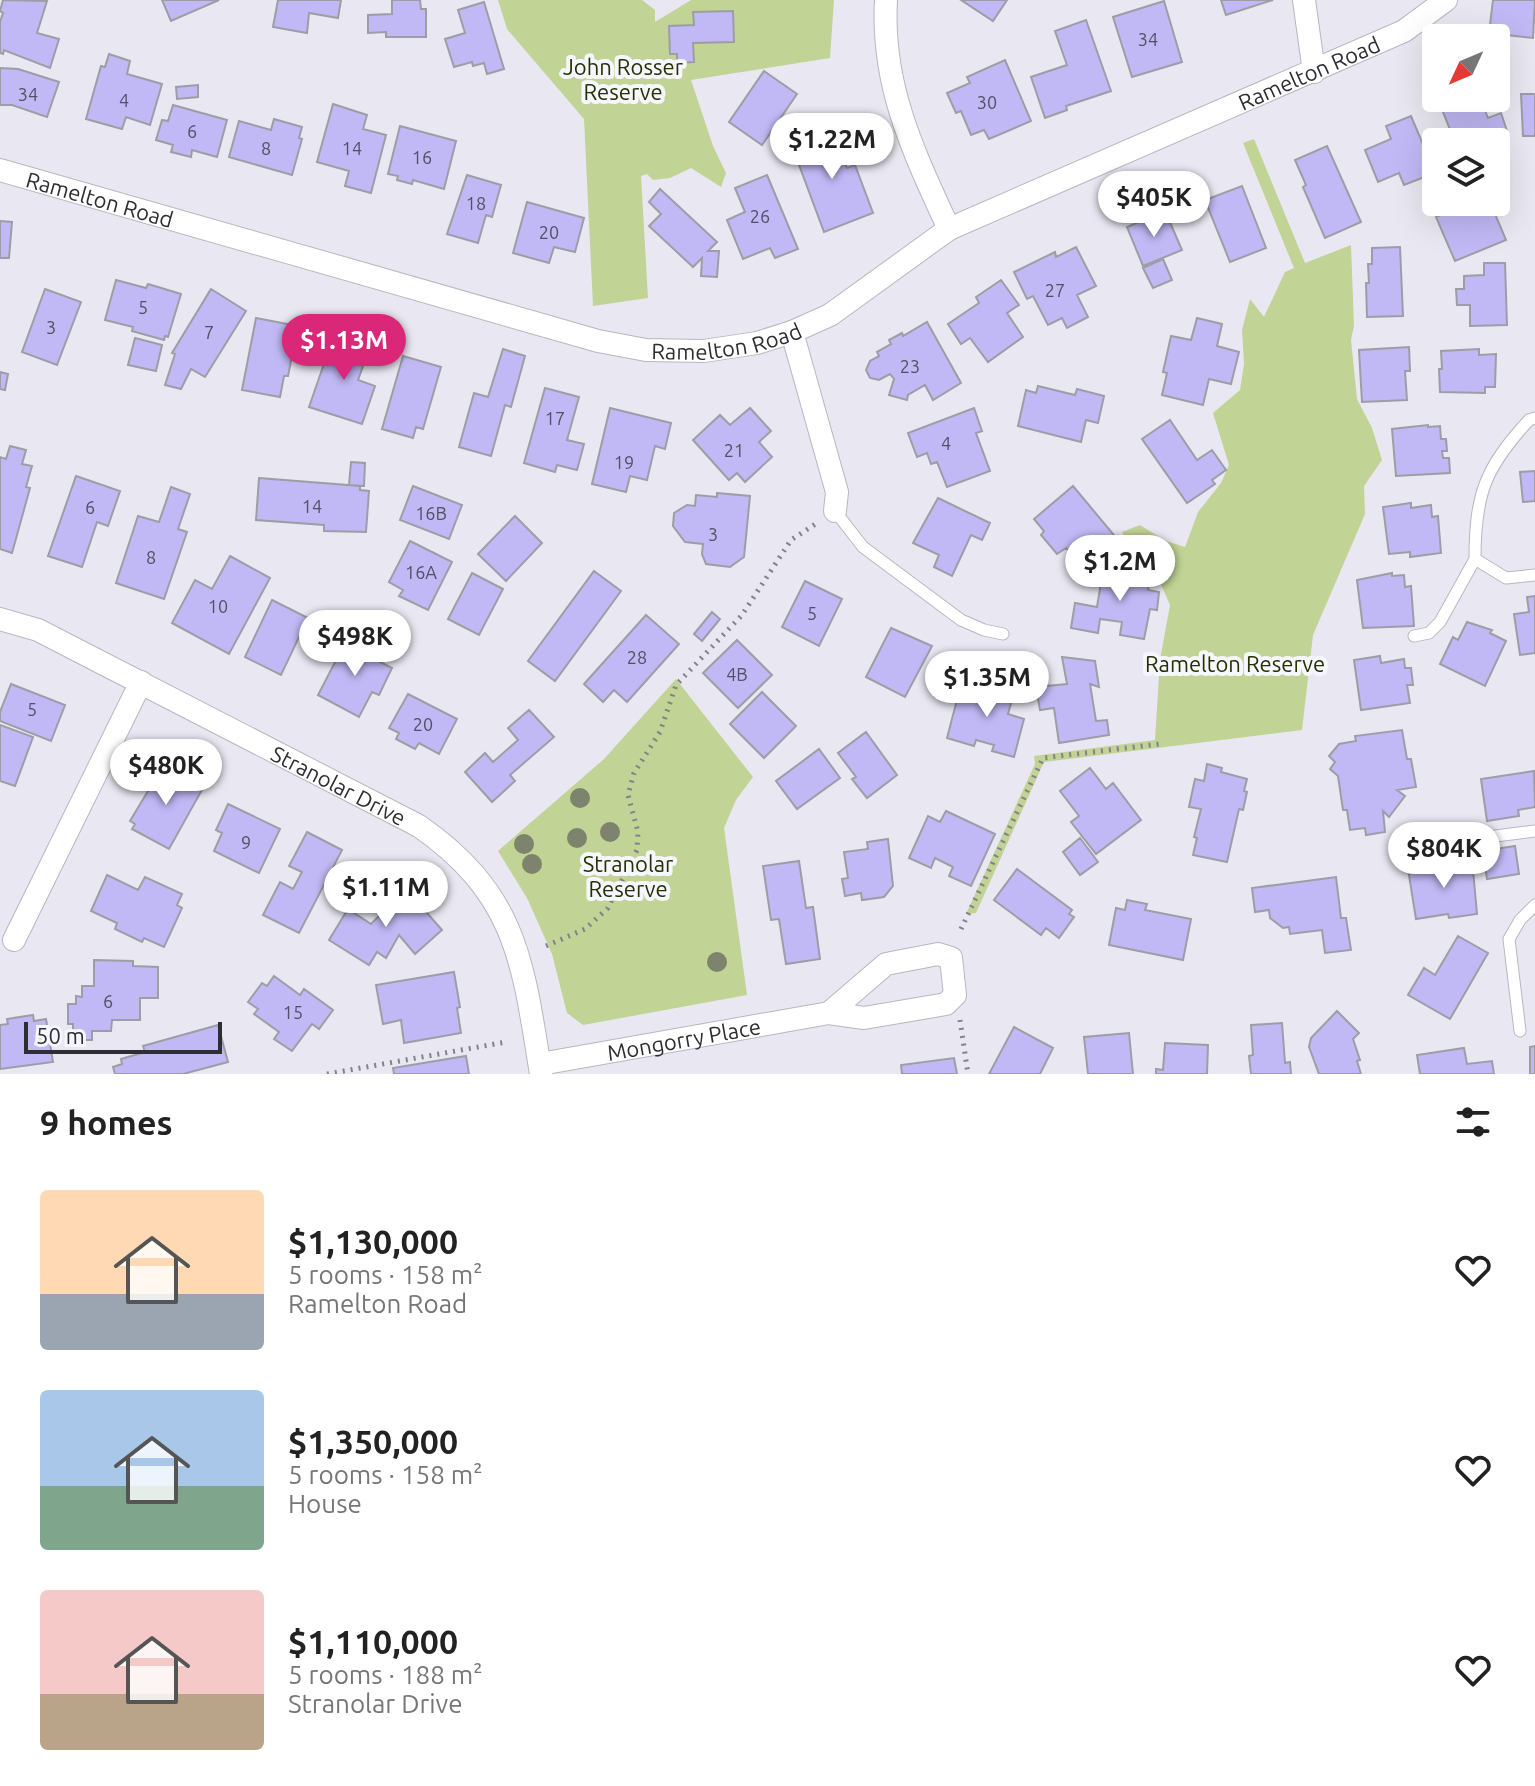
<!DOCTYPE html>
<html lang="en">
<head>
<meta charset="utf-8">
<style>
  :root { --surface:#fff; --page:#f6f6f6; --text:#222; --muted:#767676; --accent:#db2777 }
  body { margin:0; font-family:Ubuntu,sans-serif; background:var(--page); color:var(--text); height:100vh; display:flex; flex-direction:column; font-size:30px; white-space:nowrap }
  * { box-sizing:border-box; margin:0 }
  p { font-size:26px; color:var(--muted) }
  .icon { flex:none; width:44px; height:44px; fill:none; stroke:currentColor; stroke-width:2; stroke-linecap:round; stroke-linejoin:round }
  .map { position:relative; height:1074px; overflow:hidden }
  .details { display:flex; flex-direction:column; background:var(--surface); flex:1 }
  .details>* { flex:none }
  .needle { width:52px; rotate:226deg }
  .tools { position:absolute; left:1422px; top:24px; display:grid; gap:16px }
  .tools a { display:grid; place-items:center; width:88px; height:88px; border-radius:8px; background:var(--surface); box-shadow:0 8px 32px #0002; font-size:40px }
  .scale { position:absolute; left:24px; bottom:20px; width:198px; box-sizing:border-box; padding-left:8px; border:4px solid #2e2d31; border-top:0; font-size:22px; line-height:28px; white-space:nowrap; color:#2e2d31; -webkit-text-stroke:6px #f6f6fe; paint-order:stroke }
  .price { position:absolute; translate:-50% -68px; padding:0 18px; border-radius:28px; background:#fff; color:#222; font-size:26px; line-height:52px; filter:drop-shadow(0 2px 4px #0008) }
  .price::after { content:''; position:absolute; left:50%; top:48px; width:24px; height:18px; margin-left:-12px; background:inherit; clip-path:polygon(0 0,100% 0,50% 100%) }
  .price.active { background:var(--accent); color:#fff }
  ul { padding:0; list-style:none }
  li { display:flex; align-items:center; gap:24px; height:200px; padding:0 40px }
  li span { display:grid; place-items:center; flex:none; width:224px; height:160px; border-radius:8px; color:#555 }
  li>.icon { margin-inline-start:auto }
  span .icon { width:96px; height:96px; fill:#fffc; stroke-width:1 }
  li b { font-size:34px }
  h2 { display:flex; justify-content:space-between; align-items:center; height:96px; padding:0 40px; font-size:34px }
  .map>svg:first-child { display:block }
  .green { fill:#c1d395 }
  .building { fill:#c0b9f5; stroke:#9e9da6; stroke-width:2 }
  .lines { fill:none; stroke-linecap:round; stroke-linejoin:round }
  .lane-casing { stroke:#b7b7c0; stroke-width:13 }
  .street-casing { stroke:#b7b7c0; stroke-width:24 }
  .path { stroke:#838289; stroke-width:5; stroke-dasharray:2 6; stroke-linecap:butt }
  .lane { stroke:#fff; stroke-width:11 }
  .street { stroke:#fff; stroke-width:22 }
  .tree { fill:#7e836d }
  .labels { text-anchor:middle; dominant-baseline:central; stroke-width:8; stroke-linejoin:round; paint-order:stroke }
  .number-label { font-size:18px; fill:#525062 }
  .park-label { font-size:22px; fill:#263001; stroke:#f6f6fe }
  .street-label { font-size:22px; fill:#2e2d31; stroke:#f6f6fe }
</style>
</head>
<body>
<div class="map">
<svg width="1535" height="1074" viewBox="0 0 1535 1074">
  <rect width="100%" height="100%" fill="#e9e8f2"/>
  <path class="green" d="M498,0h144l13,10v12l36,-22h143l-4,58 -139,22 22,66 13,27 -5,14 -30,-19 -21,10 -17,2 -6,-6 -6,2 7,122 -55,8 -9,-187 -77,-90z
    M1254,139l51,124 46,-18 3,81 -3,14 6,59 15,29 10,32 -18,26 1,28 -52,121 -11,95 -258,32 -68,151 -10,1 69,-150 -1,-8 121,-16 5,-80 10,-55 -17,-39 -18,-10 -13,-24 18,-7 26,16 19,6 13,-35 23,-29 8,-18 -16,-52 27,-23 4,-26 -2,-34 8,-31 14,18 21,-45 9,-4 -51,-125z
    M676,679l77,98 -17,23 -12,28 23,167 -164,30 -16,-12 -15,-59 -25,-56 -29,-47 106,-92z"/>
  <path class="building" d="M3,0l44,1 -10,32 22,6 -9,29 -46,-18 -1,4 -3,-1v-31l3,-9 -3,-2z
    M162,0h57l-48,21z
    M278,0h63l-3,18 -29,-5 -2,20 -34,-6z
    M392,0h28l1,9h5v28h-40v-5l-18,1v-18l24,-1z
    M961,0h46l-14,21z
    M1221,0h52l-47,15z
    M1493,0h42l-2,38 -44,-5z
    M1164,1l18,61 -50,15 -19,-60z
    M484,2l20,67 -17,5 -3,-11 -11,3 -1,-4 -18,5 -9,-28 20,-6 -7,-23z
    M733,11l1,31 -41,1 1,19 -17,1v-9h-7l-1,-28 25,-1 -1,-13z
    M1086,20l25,71 -45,15 1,4 -22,8 -14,-41 36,-12 -12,-34z
    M109,54l21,7 -3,13 35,10 -12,41 -24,-8 -4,12 -36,-10 15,-53 4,1z
    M1005,60l26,61 -42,18 -5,-9 -13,5 -10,-24 -5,2 -9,-20 23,-10 -3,-6z
    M0,68l18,1 41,13 -12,35 -35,-12h-12z
    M764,71l33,23 -35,51 -33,-23z
    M198,85v12l-21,2 -1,-12z
    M1521,94h14v42h-12z
    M1465,98h15l8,20 13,-5 8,24 -12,4 6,17 -7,3v-19h-41l-14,-35z
    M333,104l34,11 -4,14 23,6 -15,58 -26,-7 4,-15 -32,-9z
    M173,105l54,15 -10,37 -25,-7 -1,7 -20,-5 2,-7 -17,-5 6,-20 6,1z
    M1411,116l24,57 -31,12 -5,-12 -21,9 -13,-32 26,-11 -5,-13z
    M274,119l28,8 -3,11 3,1 -10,36 -63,-18 10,-36 32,9z
    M400,126l56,15 -12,48 -31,-9 -1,4 -15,-4 1,-4 -10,-2z
    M838,129l13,33 -6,2 2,4 8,-3 18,48 -49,19 -32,-86z
    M1327,146l34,76 -36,16 -22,-51 3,-2 -11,-25z
    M467,175l34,10 -9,32 -6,-2 -8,28 -31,-9z
    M767,175l31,74 -23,9 -5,-10 -27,11 -16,-39 18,-8 -10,-24z
    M1242,186l24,62 -36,14 -25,-62z
    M660,189l57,53 -9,9h11l-2,26 -16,-1 1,-18 -9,9 -44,-41 12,-12 -12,-12z
    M527,202l57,16 -9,34 -21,-5 -5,16 -36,-10z
    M1473,202h17l16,38 -51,21 -19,-44z
    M1165,211l17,39 -39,16 -16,-39z
    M0,221l12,1 -3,36h-9z
    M1076,247l20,39 -19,9 11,22 -21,11 -5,-10 -14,7 -15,-29 -6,3 -13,-27 41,-20 1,5z
    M1400,247l3,69 -36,1 -1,-34h3l-1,-19h4v-16z
    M1163,259l9,21 -19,8 -10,-20z
    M1484,263h21l2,62 -37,1v-21h-13l-1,-16h8v-13l20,-1z
    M116,280l30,8 2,-4 33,10 -13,43 -3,-1 -1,4 -32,-9 1,-4 -28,-7z
    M1001,280l18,25 -12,8 16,24 -35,25 -18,-24 -9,6 -13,-20 31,-21 -3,-6z
    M45,289l36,13 -24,63 -35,-13z
    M211,289l35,22 -41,66 -14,-8 -10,20 -16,-4 10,-31 -3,-1z
    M256,318l42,8 -10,50h-4l-4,21 -38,-7z
    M1197,318l25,6 -5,22 22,6 -8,32 -22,-5 -6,26 -41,-10 5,-22 -4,-1 8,-36 20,4z
    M927,322l34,61 -28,17 -8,-15 -17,10 -1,5 -18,-5 5,-16 -4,-5 -11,6 -9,-2 -4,-8 4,-9 9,-5 -2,-4 14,-8 -2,-4 13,-7 1,3z
    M334,335l36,12 -12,33 17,6 -13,38 -53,-17z
    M135,338l27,7 -6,26 -28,-6z
    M1409,347l1,24h-5l2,29 -45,2 -3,-52z
    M503,349l22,7 -14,51 -6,-2 -14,51 -32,-9 15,-54 14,4z
    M1479,349v6l17,-1 -1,33h-10v6l-45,-1 -1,-23h3l-1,-18z
    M403,356l38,11 -18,62 -7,-2 -3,11 -31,-9z
    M0,372l8,2 -3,16 -5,-1z
    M1038,386l37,9 2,-6 27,7 -6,27 -12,-3 -5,22 -63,-16 8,-36 10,3z
    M545,388l34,9 -12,43 17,4 -7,26 -20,-5 -2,7 -31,-9z
    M610,408l61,15 -6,26 -10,-3 -8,34 -17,-4 -4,16 -34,-8z
    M750,408l21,23 -12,11 13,15 -27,25 -8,-9 -8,7 -36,-40 27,-25 10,10z
    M974,408l8,23 -6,2 14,38 -43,16 -10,-25 -6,2 -4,-11 -10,4 -9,-24z
    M1170,420l27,40 15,-10 14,20 -14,10 3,4 -28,19 -45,-64z
    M1428,425v2l12,-1 1,13h5l1,12h-5l1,7h6l1,15 -54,3 -4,-47z
    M10,446l16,4 -4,14 10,2 -6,21 4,1 -18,65 -12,-4v-92l6,2z
    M351,462l14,1 -1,23 -15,-1z
    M1535,471v30l-12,1 -3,-30z
    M76,476l44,15 -12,35 -11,-4 -15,45 -34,-11z
    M259,478l101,8v4l9,1 -3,41 -42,-1v-6l-68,-5z
    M413,486l49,19 -13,34 -49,-19z
    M1073,486l45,54 -17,15 -10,-11 -16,14 -9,-10 -9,6 -16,-19 3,-4 -10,-12z
    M171,487l19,7 -12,35 9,3 -23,67 -48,-16 22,-67 21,6z
    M717,493l33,3 -6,61 -14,10 -24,-3 -4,-10 1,-10 -18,-2 -12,-16 1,-13 13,-8 8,1 1,-11 21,2z
    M938,498l52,25 -8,17 -11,-5 -19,41 -18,-9 5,-12 -26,-12z
    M1411,503v5l20,-3 1,12 6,-1 3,37 -31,4v-5l-21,2 -6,-47z
    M515,516l27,27 -36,38 -28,-27z
    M410,541l42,21 -24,48 -29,-14 4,-6 -14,-8z
    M230,556l40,22 -41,76 -57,-31 23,-43 17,9z
    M1112,564l39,7 -3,19 11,2 -2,18 -7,-1 -6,30 -24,-4 2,-13 -22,-3 -2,14 -27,-5 4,-25 22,4 4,-25 8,1z
    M594,571l27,20 -66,90 -27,-20z
    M472,573l31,16 -24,46 -31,-16z
    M1392,573v3l12,-1 1,12 6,-1 3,40 -51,2 -6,-48z
    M805,581l37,18 -23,47 -37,-19z
    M1535,596v57l-15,2 -6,-41 15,-2 -2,-15z
    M272,600l36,18 -27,57 -36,-18z
    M712,612l8,7 -18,22 -8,-7z
    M646,615l33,29 -52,58 -13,-12 -11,12 -19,-18z
    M1467,622l25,8 -2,3 16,8 -21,45 -45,-22 13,-27 5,3z
    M891,628l41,18 -27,51 -39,-20z
    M347,639l31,16 -2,5 16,8 -13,27 -7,-3 -13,25 -41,-22z
    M737,640l35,35 -34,33 -35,-35z
    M1380,656l1,7 23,-4 1,9h6l2,17h-6l3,18 -49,7 -7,-50z
    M1062,657l33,4 4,26 -9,-3 6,37 11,-1 2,15 -50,8 -5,-35 -14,2 -4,-23 31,-3z
    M980,678l35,11 -7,25 16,5 -10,38 -22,-6 2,-6 -18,-5 -2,6 -27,-8 11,-42 16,4z
    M11,684l54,21 -14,36 -51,-20v-9z
    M762,692l34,34 -32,32 -34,-34z
    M408,694l49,25 -18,35 -20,-11 -4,6 -19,-10 3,-6 -10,-5z
    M529,710l25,27 -44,38 5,6 -23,21 -27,-30 20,-19 8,9 25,-22 -10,-12z
    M0,725l33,12 -18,49 -15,-5z
    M1402,730l5,29h4l5,28 -19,3 8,6 -16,21 -6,-6 2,21 -19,3 -1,-7 -15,2 -3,-20h-4l-5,-34 -8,-7 5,-7 -6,-6 10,-12 17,-3 -1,-5z
    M866,732l31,43 -30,23 -15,-19 4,-2 -18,-24z
    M819,749l21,29 -43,31 -21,-28z
    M1207,764l15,4 -1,4 26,7 -3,12 3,1 -4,18 -4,-1 -12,53 -34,-7 4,-17 -3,-1 7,-28 -12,-2 6,-28 9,2z
    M163,766l40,22 -34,61 -37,-20 3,-5 -5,-3z
    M1090,768l16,21 7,-6 28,37 -45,34 -25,-32 8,-6 -19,-25z
    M1534,771l1,36 -17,3 1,6 -32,5 -6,-42z
    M228,804l52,25 -21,44 -45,-22 8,-18 -6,-3z
    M946,811l49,23 -24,52 -22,-10 4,-9 -18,-9 -4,10 -22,-10 19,-42 12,6z
    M307,832l35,18 -43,83 -36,-18 17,-33 13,7 9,-17 -13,-6z
    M1080,838l18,24 -18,13 -17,-23z
    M888,839l5,47 -9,11 -22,3 -1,-7 -16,3 -3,-17 6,-1 -4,-26 24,-3 -1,-7z
    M1515,846l4,28 -32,5 -4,-28z
    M1472,859l5,55 -28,4 -1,-4 -32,5 -8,-50z
    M799,861l7,47 7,-1 7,52 -34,5 -7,-45 -8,1 -8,-54z
    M1017,869l55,41 -3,4 5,3 -15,21 -13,-10 -5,7 -47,-35z
    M107,875l31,15 7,-13 37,17 -5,11 5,3 -18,39 -20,-9 -2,4 -27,-13 2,-6 -26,-12z
    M1336,877l5,41h5l5,32 -26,3 -3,-23 -32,4 -1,-7 -6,1 -13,-10 -1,-8 -14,2 -3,-24z
    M405,888l37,42 -27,24 -16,-19 -13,23 -9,-6 -8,13 -40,-25 19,-31 23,15 9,-9 -2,-2z
    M1127,900l20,4 -2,6 46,9 -8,41 -74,-15 7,-37 9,2z
    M1458,936l30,17 -38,66 -42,-24 16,-27 11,7z
    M94,960l39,1v5l25,1v31h-18v22h-28l-1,11h-19v9h-19v-16h-5v-20h8v-8l6,1v-11h12z
    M454,972l6,35 -3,1 4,25 -57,10 -3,-23 -18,4 -7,-39z
    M274,976l26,19 4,-6 29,21 -14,19 -7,-5 -20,27 -18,-12 5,-7 -25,-18 4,-5 -10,-7 14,-19 5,3z
    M1337,1011l22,22 -6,6 7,21 -3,1 4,13h-42l-10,-27 2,-9z
    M33,1015l1,6 12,-2 7,43 -53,7v-44l8,-1 -1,-5z
    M1282,1023l3,40 5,-1 1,12h-40l-2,-18 4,-1 -2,-30z
    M218,1025l10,37 -45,12h-68l-2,-7 9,-3 -1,-5 24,-7 -2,-6z
    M1014,1027l39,21 -13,26h-51z
    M1129,1033l4,41h-45l-4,-37z
    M1165,1043l43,2 -1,29h-51v-5l7,1z
    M1535,1046v28h-5v-27z
    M1464,1048l3,16 25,-3 2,13h-74l-3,-19z
    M466,1056l3,18h-75l-1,-6z
    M954,1058l3,16h-55l-1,-9z"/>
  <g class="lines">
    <defs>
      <path id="lane" d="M835,511l28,36 98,73 23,10 19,4
        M1475,559c0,-65 10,-91 54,-139l6,-2
        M1414,636l15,-3 11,-11 35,-63 31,19 29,-3
        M1449,842l86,-11
        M1520,1031l-11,-92 11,-19 15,-15"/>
      <g id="street">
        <path d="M886,0c-5,86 28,153 63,229"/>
        <path d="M1304,0l10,72"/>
        <path id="s1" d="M0,170l598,171 48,9 58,1 53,-8 35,-11 38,-17 119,-86 455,-198 42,-31"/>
        <path d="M792,332l45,160 -2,19"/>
        <path id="s2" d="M0,619l38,11 381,196c99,69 104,138 122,248"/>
        <path d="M14,940l127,-258"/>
        <path id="s3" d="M540,1064l289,-51 35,5 82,-14 9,-9 -4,-37 -13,-4 -52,10 -57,49"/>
      </g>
    </defs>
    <use href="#lane" class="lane-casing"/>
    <use href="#street" class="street-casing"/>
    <path class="path" d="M961,929l82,-171 116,-14
      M546,946l39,-17 23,-21 29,-58 1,-18 -10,-37 6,-22 26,-41 16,-47 66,-70 49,-75 26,-17
      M960,1020l8,54
      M327,1074l179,-32"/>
    <use href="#lane" class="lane"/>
    <use href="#street" class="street"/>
  </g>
  <g class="tree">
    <circle cx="580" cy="798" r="10"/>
    <circle cx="610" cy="832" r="10"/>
    <circle cx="577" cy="838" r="10"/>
    <circle cx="524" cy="844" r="10"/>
    <circle cx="532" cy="864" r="10"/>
    <circle cx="717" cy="962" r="10"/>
  </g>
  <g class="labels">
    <g class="number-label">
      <text x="1148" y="39">34</text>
      <text x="28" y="94">34</text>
      <text x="124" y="100">4</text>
      <text x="987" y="102">30</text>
      <text x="192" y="131">6</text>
      <text x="266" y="148">8</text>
      <text x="352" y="148">14</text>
      <text x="422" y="157">16</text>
      <text x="476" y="203">18</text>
      <text x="760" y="216">26</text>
      <text x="549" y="232">20</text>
      <text x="1055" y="290">27</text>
      <text x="143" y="307">5</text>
      <text x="51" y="327">3</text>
      <text x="209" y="332">7</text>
      <text x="910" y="366">23</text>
      <text x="555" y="418">17</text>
      <text x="946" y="443">4</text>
      <text x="734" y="450">21</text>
      <text x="624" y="462">19</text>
      <text x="312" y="506">14</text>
      <text x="90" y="507">6</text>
      <text x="431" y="513">16B</text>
      <text x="713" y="534">3</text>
      <text x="151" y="557">8</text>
      <text x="421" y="572">16A</text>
      <text x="218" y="606">10</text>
      <text x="812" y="613">5</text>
      <text x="637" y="657">28</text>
      <text x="737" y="674">4B</text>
      <text x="32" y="709">5</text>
      <text x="423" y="724">20</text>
      <text x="246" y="842">9</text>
      <text x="108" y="1001">6</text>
      <text x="293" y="1012">15</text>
    </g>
    <g class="park-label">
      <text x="623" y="66">John Rosser<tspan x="623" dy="25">Reserve</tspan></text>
      <text x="1235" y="663">Ramelton Reserve</text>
      <text x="628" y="863">Stranolar<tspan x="628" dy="25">Reserve</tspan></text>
    </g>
    <g class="street-label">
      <text stroke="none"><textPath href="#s1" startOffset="1400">Ramelton Road</textPath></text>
      <text stroke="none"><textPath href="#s1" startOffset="104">Ramelton Road</textPath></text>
      <text stroke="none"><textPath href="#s1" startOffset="752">Ramelton Road</textPath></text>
      <text stroke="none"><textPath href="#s2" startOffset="378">Stranolar Drive</textPath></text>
      <text stroke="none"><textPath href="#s3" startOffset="146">Mongorry Place</textPath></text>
    </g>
  </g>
</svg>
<div class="tools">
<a><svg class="needle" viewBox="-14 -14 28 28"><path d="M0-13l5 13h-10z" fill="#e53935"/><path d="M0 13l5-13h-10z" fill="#767676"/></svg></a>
<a><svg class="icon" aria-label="layers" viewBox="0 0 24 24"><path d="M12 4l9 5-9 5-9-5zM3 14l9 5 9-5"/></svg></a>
</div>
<div class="scale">50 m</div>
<b class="price" style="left:832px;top:181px">$1.22M</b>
<b class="price" style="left:1154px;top:239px">$405K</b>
<b class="price active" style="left:344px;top:382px">$1.13M</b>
<b class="price" style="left:1120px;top:603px">$1.2M</b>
<b class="price" style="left:355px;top:678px">$498K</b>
<b class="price" style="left:987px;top:719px">$1.35M</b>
<b class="price" style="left:166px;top:807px">$480K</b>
<b class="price" style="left:1444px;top:890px">$804K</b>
<b class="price" style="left:386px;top:929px">$1.11M</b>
</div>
<section class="details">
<h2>9 homes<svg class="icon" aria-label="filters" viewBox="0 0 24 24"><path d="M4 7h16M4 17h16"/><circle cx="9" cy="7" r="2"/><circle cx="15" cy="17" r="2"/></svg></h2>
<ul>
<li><span style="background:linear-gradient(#ffd9b3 65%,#9aa5b1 0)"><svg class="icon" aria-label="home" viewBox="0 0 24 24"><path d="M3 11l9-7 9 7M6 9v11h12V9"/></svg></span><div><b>$1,130,000</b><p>5 rooms · 158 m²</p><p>Ramelton Road</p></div><svg class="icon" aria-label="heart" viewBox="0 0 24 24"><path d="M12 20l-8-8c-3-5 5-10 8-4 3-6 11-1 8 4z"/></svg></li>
<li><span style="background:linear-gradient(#a9c7e8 60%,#7fa58c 0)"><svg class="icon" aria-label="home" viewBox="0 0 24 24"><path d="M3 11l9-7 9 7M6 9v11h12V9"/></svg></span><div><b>$1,350,000</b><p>5 rooms · 158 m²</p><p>House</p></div><svg class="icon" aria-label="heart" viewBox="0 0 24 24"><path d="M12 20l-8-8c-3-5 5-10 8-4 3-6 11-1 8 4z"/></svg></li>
<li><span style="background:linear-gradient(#f6c9c9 65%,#b9a48a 0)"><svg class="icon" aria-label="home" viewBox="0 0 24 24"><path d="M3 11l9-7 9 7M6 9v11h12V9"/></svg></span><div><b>$1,110,000</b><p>5 rooms · 188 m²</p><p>Stranolar Drive</p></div><svg class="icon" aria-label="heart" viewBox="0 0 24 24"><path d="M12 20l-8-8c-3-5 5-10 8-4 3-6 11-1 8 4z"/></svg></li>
</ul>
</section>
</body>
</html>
